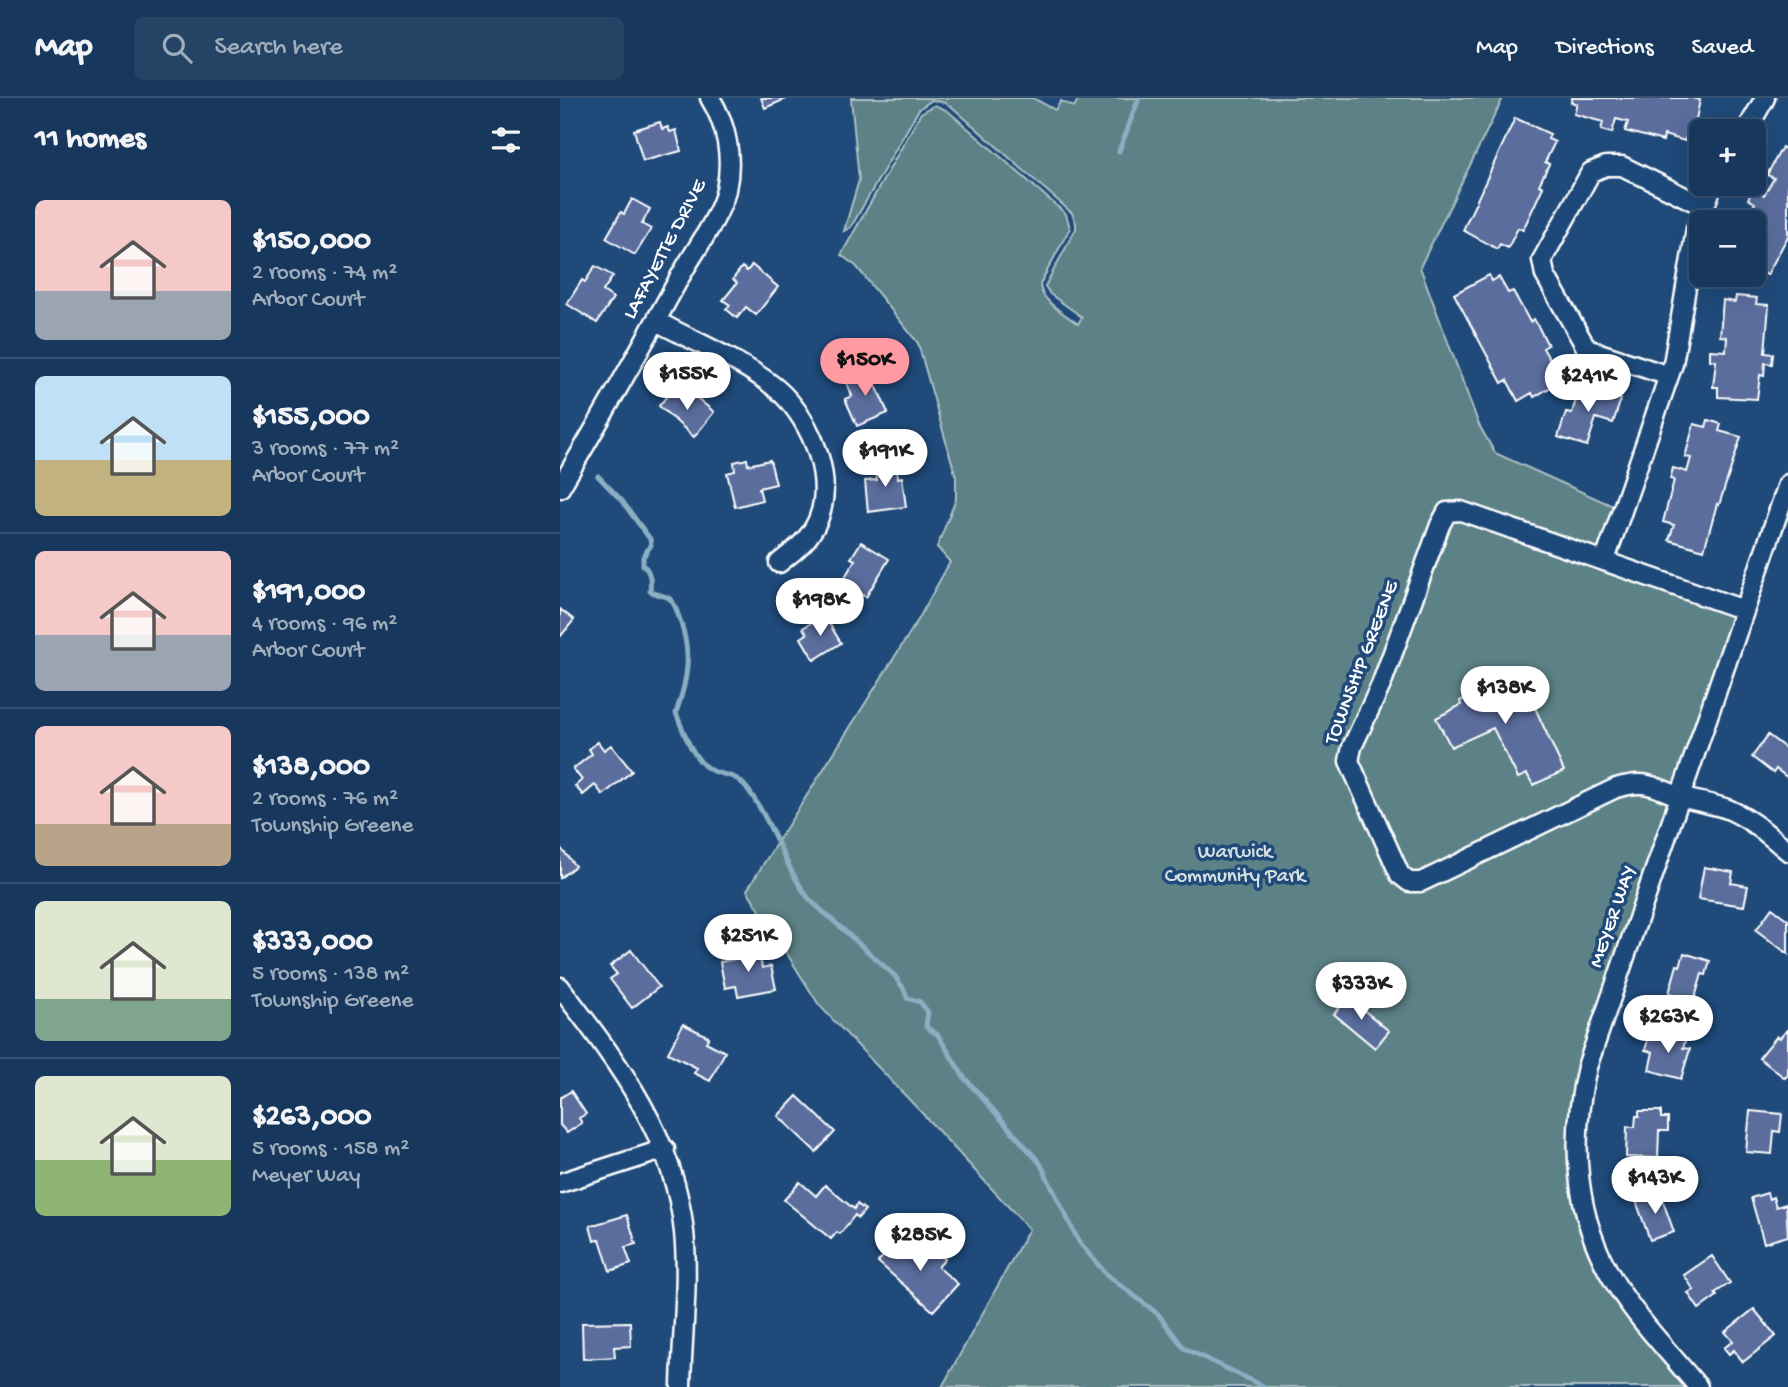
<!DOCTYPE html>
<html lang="en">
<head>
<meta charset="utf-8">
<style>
  :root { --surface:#17385c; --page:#244365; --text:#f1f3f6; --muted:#9eacbb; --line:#365272; --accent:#ff9aa2 }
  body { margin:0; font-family:"Gochi Hand",sans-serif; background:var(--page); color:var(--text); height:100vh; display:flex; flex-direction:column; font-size:26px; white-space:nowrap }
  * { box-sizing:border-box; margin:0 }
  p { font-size:23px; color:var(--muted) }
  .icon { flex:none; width:38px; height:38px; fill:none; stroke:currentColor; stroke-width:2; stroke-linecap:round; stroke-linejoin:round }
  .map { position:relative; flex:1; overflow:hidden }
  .sheet { display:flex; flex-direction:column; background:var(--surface); width:560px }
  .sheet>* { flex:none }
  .tools { position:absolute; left:1129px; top:21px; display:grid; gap:14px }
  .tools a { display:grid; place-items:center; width:77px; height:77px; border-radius:10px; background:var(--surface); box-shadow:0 7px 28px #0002,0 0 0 2px var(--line); font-size:35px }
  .price { position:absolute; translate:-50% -60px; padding:0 16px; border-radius:24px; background:#fff; color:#222; font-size:23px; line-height:46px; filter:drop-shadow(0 2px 4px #0008) }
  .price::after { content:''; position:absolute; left:50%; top:42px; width:21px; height:16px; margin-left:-10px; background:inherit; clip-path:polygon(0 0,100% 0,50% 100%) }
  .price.active { background:var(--accent); color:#111 }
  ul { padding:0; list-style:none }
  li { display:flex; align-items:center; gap:21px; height:175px; padding:0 35px }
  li+li { border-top:2px solid var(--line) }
  li span { display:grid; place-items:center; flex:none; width:196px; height:140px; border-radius:10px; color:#555 }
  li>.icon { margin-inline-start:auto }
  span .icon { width:84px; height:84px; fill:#fffc; stroke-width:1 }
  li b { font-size:30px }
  h2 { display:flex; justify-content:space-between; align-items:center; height:84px; padding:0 35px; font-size:30px }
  header { display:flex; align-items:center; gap:42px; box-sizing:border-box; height:98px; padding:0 35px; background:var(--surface); border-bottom:2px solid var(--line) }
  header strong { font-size:33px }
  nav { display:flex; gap:38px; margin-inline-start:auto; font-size:24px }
  .search { width:490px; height:63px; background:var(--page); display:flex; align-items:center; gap:18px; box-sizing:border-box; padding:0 24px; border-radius:10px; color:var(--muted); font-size:26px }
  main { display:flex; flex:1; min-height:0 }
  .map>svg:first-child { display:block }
  .green { fill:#5b8186; stroke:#adc0c2; stroke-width:2 }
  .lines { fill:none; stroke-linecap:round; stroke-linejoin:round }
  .stream { stroke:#8caec2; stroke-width:5 }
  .building { fill:#5a6d9d; stroke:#fff; stroke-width:2 }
  .street-casing { stroke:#fff; stroke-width:23 }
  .street { stroke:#1f4a7a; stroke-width:18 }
  .labels { text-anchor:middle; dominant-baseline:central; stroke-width:7; stroke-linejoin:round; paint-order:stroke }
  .street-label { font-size:21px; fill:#fff; stroke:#1f4a7a }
  .park-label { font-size:21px; fill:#d6e0e1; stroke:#1f4a7a }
</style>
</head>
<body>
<header>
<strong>Map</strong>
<div class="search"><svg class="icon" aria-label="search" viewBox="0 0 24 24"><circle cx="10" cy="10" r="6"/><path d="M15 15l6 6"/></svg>Search here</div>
<nav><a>Map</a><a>Directions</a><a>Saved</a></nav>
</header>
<main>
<section class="sheet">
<h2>11 homes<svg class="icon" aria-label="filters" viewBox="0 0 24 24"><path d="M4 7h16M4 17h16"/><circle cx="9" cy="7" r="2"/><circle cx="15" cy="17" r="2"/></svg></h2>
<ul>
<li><span style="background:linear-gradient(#f6c9c9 65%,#9aa5b1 0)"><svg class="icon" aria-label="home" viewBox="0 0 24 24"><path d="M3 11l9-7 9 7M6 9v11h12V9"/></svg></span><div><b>$150,000</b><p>2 rooms · 74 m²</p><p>Arbor Court</p></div></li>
<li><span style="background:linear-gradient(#bfe0f5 60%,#c2b280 0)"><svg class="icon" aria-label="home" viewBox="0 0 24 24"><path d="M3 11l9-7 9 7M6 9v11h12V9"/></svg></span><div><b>$155,000</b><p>3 rooms · 77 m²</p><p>Arbor Court</p></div></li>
<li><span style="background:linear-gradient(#f6c9c9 60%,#9aa5b1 0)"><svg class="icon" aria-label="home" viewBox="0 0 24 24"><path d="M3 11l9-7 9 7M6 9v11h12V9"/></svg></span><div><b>$191,000</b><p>4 rooms · 96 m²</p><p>Arbor Court</p></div></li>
<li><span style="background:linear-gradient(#f6c9c9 70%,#b9a48a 0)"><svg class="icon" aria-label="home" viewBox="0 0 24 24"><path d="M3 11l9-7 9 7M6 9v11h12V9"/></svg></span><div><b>$138,000</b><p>2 rooms · 76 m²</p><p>Township Greene</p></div></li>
<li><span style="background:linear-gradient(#dfe7d0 70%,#7fa58c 0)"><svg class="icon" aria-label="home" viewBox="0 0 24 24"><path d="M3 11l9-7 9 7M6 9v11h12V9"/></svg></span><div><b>$333,000</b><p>5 rooms · 138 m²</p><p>Township Greene</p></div></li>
<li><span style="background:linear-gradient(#dfe7d0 60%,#8fb573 0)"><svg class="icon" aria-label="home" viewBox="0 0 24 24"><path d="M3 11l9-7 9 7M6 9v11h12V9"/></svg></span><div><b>$263,000</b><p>5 rooms · 158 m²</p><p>Meyer Way</p></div></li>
</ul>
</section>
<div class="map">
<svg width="1228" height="1289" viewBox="0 0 1228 1289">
  <rect width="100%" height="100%" fill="#1f4a7a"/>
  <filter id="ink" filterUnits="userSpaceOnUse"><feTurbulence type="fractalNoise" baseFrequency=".0143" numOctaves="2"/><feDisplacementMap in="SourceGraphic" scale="14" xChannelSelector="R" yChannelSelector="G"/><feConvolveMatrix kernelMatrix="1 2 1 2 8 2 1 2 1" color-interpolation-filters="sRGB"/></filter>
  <g filter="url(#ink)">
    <path class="green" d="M291,0h182l22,12 6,-9 13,6 5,-9h424l-83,169 59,158 16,28 127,57 -17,50 139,50 -165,492 16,141 104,144h-757l87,-158 -109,-118 -101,-106 -72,-115 171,-270 32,-58 -13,-15 19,-48v-22l-38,-134 -62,-77 -15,-11 80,-142 14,-8 13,6 118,103 4,14 -30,56c0,17 25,30 38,40l4,-7 -32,-23 -5,-8 31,-57v-6l-4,-10 -120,-106 -7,-4 -13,-3 -13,9 -68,118 -7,4 15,-51z"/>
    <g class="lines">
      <path class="stream" d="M559,53l20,-53
        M38,378l24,25 28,38 1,6 -8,12v8c8,7 8,16 7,26 6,4 15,4 20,8 6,5 7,14 10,21 12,35 8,58 -4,93 7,17 18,51 37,58 18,7 22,2 36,20 25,34 35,76 61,109l84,75 10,14 3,9 13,4 8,10 -2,15 12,8 25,41 77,87 39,79 27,32 52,40 26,34 81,39"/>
    </g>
    <path class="building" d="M201,0h27l-23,10z
      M1012,0h120l8,2 -8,39 -6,-2 -1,4 -21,-6 -1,6 -38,-10 3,-9 -12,-3 -4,14 -11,-3 2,-8 -29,-8 3,-10 -6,-2z
      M955,20l35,16 -2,5 7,3 -10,20 4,2 -10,21 4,2 -20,43 -5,-2 -10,20 -8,-4 -3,5 -34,-19z
      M100,24l2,7 6,-2 2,5 6,-2 5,21 -38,10 -9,-31z
      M1222,49l6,4v85l-21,39 -13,-7v-46h-15l4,-8 4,3 8,-14 -7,-4 5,-10 11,6 10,-17 -7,-3z
      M72,101l18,10 -8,15 9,5 -16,26 -29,-17 15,-26 3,2z
      M192,167l26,22 -22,28 -10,-8 -9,11 -11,-9 4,-4 -7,-5 14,-17 -4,-4 9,-12 5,4z
      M35,168l18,10 -10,15 10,7 -16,25 -30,-19 15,-24 3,2z
      M929,177l3,6 7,-4 9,16 5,-2 17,31 4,-3 14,26 -5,3 16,28 -6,3 3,5 -22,13 -2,-4 -14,8 -11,-21 -5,3 -48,-89z
      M1176,198l21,2 -1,6 13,1 -4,48 8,1 -1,10 -7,-1 -1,13 -4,-1 -3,24 -39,-2v-10h-5l3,-26 -6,-1v-10l16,1 1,-14 -7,-1 3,-36 12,2z
      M309,271l19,44 -31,13 -12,-27 7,-3 -7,-17z
      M1021,284l17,6 -1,3 24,8 -8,24 -17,-5 -9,28 -29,-9 8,-25 6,1z
      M111,293l13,10 7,-8 23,19 -20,25 -35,-31z
      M1148,322l13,4 -2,7 22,6 -22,68 -2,-1 -13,46 -35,-10 5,-15 -11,-3 11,-42 -4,-1 3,-11 14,4 4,-14 -6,-1 9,-33 12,3z
      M187,361l1,6 22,-5 6,24 -17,4 3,12 -27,7 -8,-34 8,-2 -1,-9z
      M336,363l2,17 4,-1 4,30 -38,5 -3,-31 12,-1 -2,-16z
      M301,444l28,17 -23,38 -24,-15 13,-22 -4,-2z
      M0,511l14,11 -14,17z
      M264,517l17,28 -27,17 -13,-22 6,-4 -4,-6z
      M946,574l3,6 10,-5 45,98 -31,14 -6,-11 -9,4 -25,-50 -42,19 -15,-29 25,-13 -1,-4 8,-4 -3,-6z
      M1208,637l20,15v28l-12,-9 -3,4 -21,-16z
      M38,644l6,8 7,-5 21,26 -29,24 -8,-10 -12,10 -8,-9 7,-6 -9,-11 19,-15 -3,-5z
      M0,749l15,19 -15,12z
      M1144,769l29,5 -2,11 17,3 -4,20 -46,-7z
      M1212,810l16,12v34l-32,-24z
      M198,848l4,22 9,-2 5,23 -38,7 -2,-10 -11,2 -5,-26 25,-5 -2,-8z
      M71,852l28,37 -27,21 -22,-29 7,-5 -7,-8z
      M1124,855l26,8 -4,14 -4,-1 -8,27 -25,-8 8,-28 3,1z
      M788,899l41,34 -14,17 -41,-34z
      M123,926l26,13 -3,5 19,10 -15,29 -16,-8 3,-5 -29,-15z
      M1228,931v46l-3,3 -26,-20 18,-22 3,2z
      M1090,935l20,5 1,-5 15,4 -3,11 7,1 -9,30 -32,-9 4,-18 -8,-2z
      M11,993l15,23 -7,4 3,5 -15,10 -7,-8v-27z
      M237,998l38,36 -19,20 -38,-36z
      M1079,1013h22v7h7v13h-9l-1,27 -32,-1 1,-30h8l1,-11h3z
      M1190,1013l32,3 -2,18 -6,-1 -2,23 -26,-2z
      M240,1084l16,14 9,-11 29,24 3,-5 8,6 -7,8 -3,-3 -15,19 -3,-2 -6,7 -47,-39z
      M1100,1095l14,39 -24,8 -14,-39z
      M1207,1095l2,6 4,-2 3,10 10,-3 2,32 -24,7 -13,-45z
      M67,1117l9,29 -11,3 6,17 -21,7 -10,-32 -6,2 -4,-15z
      M336,1144l17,15 14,-15 18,17 -7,8 20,17 -25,27 -55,-49z
      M1152,1158l18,27 -15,10 2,3 -18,13 -11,-16 6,-3 -10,-15z
      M1194,1211l22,27 -33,26 -9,-12 -5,4 -5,-6 9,-7 -8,-9z
      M70,1224l1,24 -17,1 1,10 -32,2 -1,-36z"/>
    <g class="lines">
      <defs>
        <path id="street" d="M1186,33l19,-33
          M96,223c37,20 89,41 121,68 36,31 65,102 33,145 -8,12 -20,20 -31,29
          M1109,278l-82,-27 -42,-74 -3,-15 49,-88 15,-6h16l81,40
          M0,390c42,-71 82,-142 121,-213 14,-25 39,-58 45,-85 7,-32 1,-65 -16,-92
          M1045,462l68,-196 23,-135 17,-45
          M1184,512l-283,-99 -14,1 -7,13 -59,160 -29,62 -3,14 51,114 9,7h12l195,-94c29,-9 36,-2 62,8 17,6 35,7 52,14 22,10 40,26 58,41
          M0,889c57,75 114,147 124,245 5,50 -2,104 -3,155
          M0,1085l105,-34
          M1138,1289c-28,-34 -60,-67 -83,-104 -41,-66 -45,-143 -28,-216l201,-583"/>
      </defs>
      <use href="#street" class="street-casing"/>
      <use href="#street" class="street"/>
    </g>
  </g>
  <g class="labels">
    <g class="street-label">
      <text transform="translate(106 152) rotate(-62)">LAFAYETTE DRIVE</text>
      <text transform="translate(803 565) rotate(-69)">TOWNSHIP GREENE</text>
      <text transform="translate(1054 819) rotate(-71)">MEYER WAY</text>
    </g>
    <g class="park-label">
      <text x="675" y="755">Warwick<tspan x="675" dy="24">Community Park</tspan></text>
    </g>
  </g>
</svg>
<div class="tools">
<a>+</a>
<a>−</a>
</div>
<b class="price active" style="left:305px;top:300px">$150K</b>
<b class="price" style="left:127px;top:314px">$155K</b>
<b class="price" style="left:1028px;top:316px">$241K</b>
<b class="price" style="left:325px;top:391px">$191K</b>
<b class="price" style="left:260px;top:540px">$198K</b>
<b class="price" style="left:945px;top:628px">$138K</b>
<b class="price" style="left:188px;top:876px">$251K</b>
<b class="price" style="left:801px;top:924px">$333K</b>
<b class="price" style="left:1108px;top:957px">$263K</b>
<b class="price" style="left:1095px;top:1118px">$143K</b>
<b class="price" style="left:360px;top:1175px">$285K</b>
</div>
</main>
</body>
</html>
